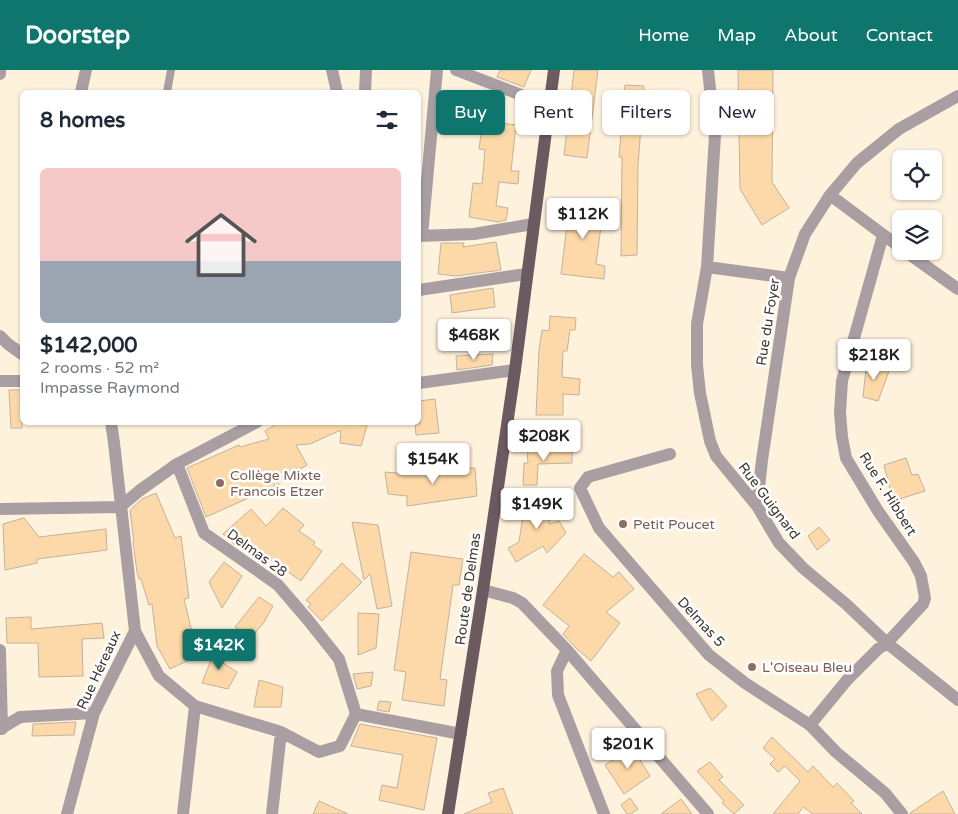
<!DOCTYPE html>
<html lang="en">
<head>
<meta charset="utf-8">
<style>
  :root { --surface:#fff; --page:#f2f2f3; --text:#1f2937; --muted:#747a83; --line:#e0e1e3; --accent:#0f766e }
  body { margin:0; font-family:"Varela Round",sans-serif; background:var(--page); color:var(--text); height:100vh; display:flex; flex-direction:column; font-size:19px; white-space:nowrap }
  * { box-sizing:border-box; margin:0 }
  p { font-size:16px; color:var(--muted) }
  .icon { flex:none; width:28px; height:28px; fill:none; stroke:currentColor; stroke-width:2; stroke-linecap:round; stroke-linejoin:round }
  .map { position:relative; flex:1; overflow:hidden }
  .drawer { position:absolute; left:20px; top:20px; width:401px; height:335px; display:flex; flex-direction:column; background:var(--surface); border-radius:8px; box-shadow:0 1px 4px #0004 }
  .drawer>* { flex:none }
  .banner { position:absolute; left:436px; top:20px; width:446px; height:45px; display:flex; gap:10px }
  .buttons { position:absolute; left:892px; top:80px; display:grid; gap:10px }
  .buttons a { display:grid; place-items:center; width:50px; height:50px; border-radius:8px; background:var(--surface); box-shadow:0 1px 4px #0004; font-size:25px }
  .price { position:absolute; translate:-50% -42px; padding:0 11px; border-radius:5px; background:#fff; color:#222; font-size:16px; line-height:32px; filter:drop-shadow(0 1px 2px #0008) }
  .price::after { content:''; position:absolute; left:50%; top:30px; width:15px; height:11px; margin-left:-8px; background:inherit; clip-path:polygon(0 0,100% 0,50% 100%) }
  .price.on { background:var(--accent); color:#fff }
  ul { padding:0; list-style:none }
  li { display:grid; align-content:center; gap:10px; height:265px; padding:0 20px }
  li+li { border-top:1px solid var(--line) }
  li span { display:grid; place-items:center; height:155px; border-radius:8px; color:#555 }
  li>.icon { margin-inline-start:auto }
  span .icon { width:90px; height:90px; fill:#fffc; stroke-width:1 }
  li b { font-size:21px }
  h2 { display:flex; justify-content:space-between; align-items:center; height:60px; padding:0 20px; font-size:21px }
  .tag { padding:0 18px; border-radius:8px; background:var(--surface); box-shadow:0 1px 4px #0004; font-size:18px; line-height:45px }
  .tag.on { background:var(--accent); color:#fff }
  header { display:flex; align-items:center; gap:30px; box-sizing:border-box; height:70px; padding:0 25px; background:var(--accent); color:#fff }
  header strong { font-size:24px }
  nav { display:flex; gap:28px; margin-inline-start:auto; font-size:18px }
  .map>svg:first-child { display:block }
  .building { fill:#fdd9a9; stroke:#c0b29f }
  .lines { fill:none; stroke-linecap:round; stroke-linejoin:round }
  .service { stroke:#a99fa3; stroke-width:8 }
  .minor { stroke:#a99fa3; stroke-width:12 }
  .primary { stroke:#6c5a61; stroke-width:12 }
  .education-dot { fill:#8d6e63; stroke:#fff; stroke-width:2 }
  .labels { text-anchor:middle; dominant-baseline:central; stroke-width:5; stroke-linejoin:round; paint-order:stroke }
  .street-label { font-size:14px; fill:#403a32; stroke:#fff }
  .education-label { font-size:14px; fill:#785e54; stroke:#fff; text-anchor:start }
</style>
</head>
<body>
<header>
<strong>Doorstep</strong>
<nav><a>Home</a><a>Map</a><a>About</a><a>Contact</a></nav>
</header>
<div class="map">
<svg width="958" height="744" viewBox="0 0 958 744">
  <rect width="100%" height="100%" fill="#fff2dd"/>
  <path class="building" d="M500,0h31l-7,17 -27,-10z
    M574,0h24l-11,88 -23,-3z
    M738,0h35l-1,112 17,26 -27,17 -22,-36z
    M625,15l19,1 -6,79 -1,90 -16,1 1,-99h-3z
    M483,51l33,4 -5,46h8l-1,13 -19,-2 -3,24 12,2 -2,12 -8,2 -29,-5 4,-34 9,1 3,-34 -6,-1z
    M570,130l34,4 -8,60 9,2 -1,13 -43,-5z
    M496,172l5,28 -45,6 -18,-2 3,-31h23l-1,4z
    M493,218l2,19 -43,6 -2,-18z
    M550,246l26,2 -1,12h-5l-3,21h-4l-1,26 18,2 -1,16 -16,-1v21h-27l3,-65 3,-20 7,1z
    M493,284l-1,11 -35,5 -1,-14z
    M867,289l22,12 -11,30 -15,-4z
    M9,320h13v38h-11z
    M435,329l4,34 -23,2 -1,-11h5l-1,-23z
    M280,352h88l-7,24 -21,-3 1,-13 -31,14 -14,1 11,20 -29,17 1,3 -20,6 1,2 -54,24 -19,-49 52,-23 1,2 29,-8 -4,-8z
    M572,378v15l-34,1 -1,21h-14l1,-22h4l-1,-13z
    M906,388l6,17 6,-1 7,17 -32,10 -9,-36z
    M475,398l2,28 -70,10v-10l-19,-2 -3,-22 22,2v-2z
    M156,423l19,45 6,-2 8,62 -5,1 12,50 -7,11 -19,9 -13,-23 -5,-42 -3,1 -8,-26h-2l-2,-7 -4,-30h1l-4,-32 12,-11z
    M526,426l20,4 -1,6 7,1 -3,17 10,-3 7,12 -19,20 -4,-7 -27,16 -8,-14 11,-6z
    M283,438l21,17 -5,6 16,11 -2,3 9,6 -21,30 -38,-27 -4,4 -18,-15 -4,4 -14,-13 28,-25 15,17z
    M24,448l15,19 67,-8 1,21 -70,9v4l-32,7 -2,-46z
    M352,452l26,3 14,81 -15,3 -7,-35 -6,6z
    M819,457l11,13 -13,10 -9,-14z
    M411,482l52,7 -4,26h-6l-13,94 7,1 -3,26 -42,-6 4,-28 -12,-2z
    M584,484l29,23 6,-5 15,17 -28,23 14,11 -29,38 -13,-11 -15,-16 6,-8 -26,-21z
    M224,492l18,14 -20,32 -13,-26z
    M342,493l20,19 -40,39 -14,-14 3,-3 -5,-4z
    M259,527l14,9 -10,18 -13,14 -15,-11z
    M358,543l21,1 -3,34 -18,7z
    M31,547v12l71,-6 2,15 -22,1 1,37 -44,1 -1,-34h-31l-1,-25z
    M218,577l10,7 -5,9 14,9 -9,17 -26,-6 12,-31z
    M373,602l-2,14 -14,3 -4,-15z
    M259,610l24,7 -2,20h-27z
    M710,618l17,18 -15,15 -16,-27z
    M379,631l12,1 -2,10 -12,-2z
    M76,652l-2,13 -42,1 1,-12z
    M360,654l77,14 -13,72 -45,-10 3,-15 15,3 6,-33 -52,-9z
    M772,667l36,35 5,-6 20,21 4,-4 17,18 -3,2 11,11h-49l-10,-7 -5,7h-25l27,-33 -15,-15 -7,6 -8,-8 5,-5 -12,-11z
    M632,677l18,29 -26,18 -19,-29z
    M710,692l13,15 -4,3 25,25 -10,9 -12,-11 2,-2 -27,-30z
    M503,718l10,26h-49l28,-12 -4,-9z
    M943,721l12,23h-45v-1z
    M630,728l8,11 -7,5h-4l-6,-9z
    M681,729l11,15h-31z
    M319,731l29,13h-35z"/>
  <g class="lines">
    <path class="service" d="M167,22l4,-22"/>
    <path class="minor" d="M332,0l5,22
      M456,0l94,36
      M708,0l7,65 -8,132 -10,57v41l3,28 10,48 6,15 41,50 22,37 24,25 43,36 41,39 71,57
      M0,4v-4
      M81,22l5,-22
      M365,22l1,-22
      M830,125l71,53
      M419,165l3,1 15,-166
      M419,166l55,-2 59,-10
      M905,181l53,38
      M707,197l82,11
      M419,220l107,-16
      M0,266l8,8 14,10
      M0,311h22
      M419,313l96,-13
      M670,384l-82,23 -8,11 19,40 110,127 36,28 65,42 26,27 49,41 17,21
      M757,436l5,-46 27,-182 16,-44 25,-39 27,-32 42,-34 59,-33
      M0,439l120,-2 19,-16 38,-27 80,-42
      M483,520l30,8 9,5 45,47 141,164
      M135,561l24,45 36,30 86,26 38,20 21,-6 16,-32 -17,-55 -31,-39 -30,-35 -74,-52 -27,-69
      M0,580l2,79
      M567,580l-10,21 1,24 46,119
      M356,644l105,20
      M810,655l37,-45 31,-31 9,-6 36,-39 2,-6 -4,-22 -7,-14 -36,-51 -32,-53 -4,-21 -2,-25 2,-31 41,-146
      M0,659l20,-12 74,-4
      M67,744l27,-101 41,-82 -21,-188 -3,-21
      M183,744l12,-108
      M272,744l9,-82"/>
    <path class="primary" d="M448,744l35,-224 32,-220 39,-300"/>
  </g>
  <g class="education-dot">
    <circle cx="220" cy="413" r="5"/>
    <circle cx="623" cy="454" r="5"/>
    <circle cx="752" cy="597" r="5"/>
  </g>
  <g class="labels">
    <g class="street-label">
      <text transform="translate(768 252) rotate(-81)">Rue du Foyer</text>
      <text transform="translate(888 424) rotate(58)">Rue F. Hibbert</text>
      <text transform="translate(769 431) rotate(53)">Rue Guignard</text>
      <text transform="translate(257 483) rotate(36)">Delmas 28</text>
      <text transform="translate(468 519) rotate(-82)">Route de Delmas</text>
      <text transform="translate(701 552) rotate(47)">Delmas 5</text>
      <text transform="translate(99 600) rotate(-65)">Rue Héreaux</text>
    </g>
    <g class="education-label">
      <text x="230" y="405">Collège Mixte<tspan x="230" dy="16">Francois Etzer</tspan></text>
      <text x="633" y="454">Petit Poucet</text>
      <text x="762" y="597">L'Oiseau Bleu</text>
    </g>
  </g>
</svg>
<div class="buttons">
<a><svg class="icon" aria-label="locate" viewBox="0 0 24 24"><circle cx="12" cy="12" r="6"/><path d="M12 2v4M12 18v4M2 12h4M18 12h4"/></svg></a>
<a><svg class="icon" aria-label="layers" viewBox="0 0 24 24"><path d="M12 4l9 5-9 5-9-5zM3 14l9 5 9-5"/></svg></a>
</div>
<b class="price" style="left:583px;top:170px">$112K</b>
<b class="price" style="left:474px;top:291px">$468K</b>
<b class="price" style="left:874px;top:311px">$218K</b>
<b class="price" style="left:544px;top:392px">$208K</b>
<b class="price" style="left:433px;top:415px">$154K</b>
<b class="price" style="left:537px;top:460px">$149K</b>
<b class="price on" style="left:219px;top:601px">$142K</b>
<b class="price" style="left:628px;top:700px">$201K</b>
<div class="banner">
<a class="tag on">Buy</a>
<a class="tag">Rent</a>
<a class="tag">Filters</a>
<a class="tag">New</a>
</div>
<section class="drawer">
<h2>8 homes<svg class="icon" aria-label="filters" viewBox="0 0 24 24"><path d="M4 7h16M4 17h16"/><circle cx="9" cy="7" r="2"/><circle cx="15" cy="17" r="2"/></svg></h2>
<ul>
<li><span style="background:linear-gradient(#f6c9c9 60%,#9aa5b1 0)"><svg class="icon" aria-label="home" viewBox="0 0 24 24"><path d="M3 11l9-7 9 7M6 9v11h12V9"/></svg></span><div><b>$142,000</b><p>2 rooms · 52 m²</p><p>Impasse Raymond</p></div></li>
</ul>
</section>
</div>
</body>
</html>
